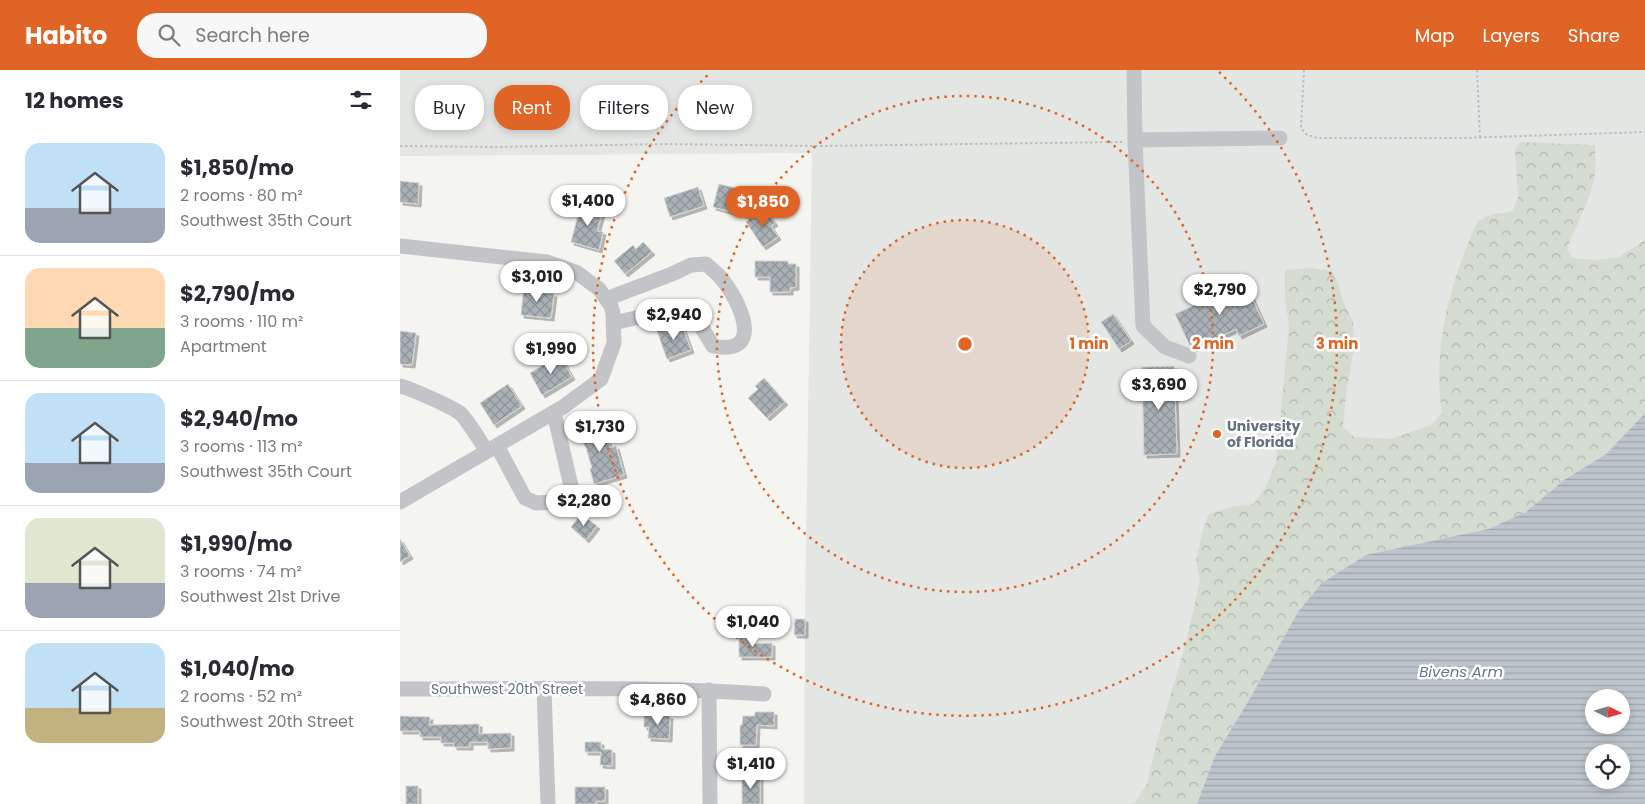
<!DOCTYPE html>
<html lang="en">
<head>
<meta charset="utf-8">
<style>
  :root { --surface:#fff; --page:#f7f7f7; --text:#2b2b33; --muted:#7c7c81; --line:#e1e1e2; --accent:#df6426 }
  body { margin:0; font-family:Poppins,sans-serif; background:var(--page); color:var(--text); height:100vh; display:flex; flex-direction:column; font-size:19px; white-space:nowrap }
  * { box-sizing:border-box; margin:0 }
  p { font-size:16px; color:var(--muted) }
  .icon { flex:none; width:28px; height:28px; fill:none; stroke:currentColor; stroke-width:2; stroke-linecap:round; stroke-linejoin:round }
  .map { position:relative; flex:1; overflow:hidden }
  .side { display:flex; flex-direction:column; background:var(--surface); width:400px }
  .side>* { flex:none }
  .hud { position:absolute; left:15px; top:15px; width:475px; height:45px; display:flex; gap:10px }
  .needle { width:32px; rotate:95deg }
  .controls { position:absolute; left:1185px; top:619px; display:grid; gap:10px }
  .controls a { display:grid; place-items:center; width:45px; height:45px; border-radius:50%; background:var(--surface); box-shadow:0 2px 8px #0003; font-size:25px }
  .price { position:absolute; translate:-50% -42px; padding:0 11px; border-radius:18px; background:#fff; color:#222; font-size:16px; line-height:32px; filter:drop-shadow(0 1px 2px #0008) }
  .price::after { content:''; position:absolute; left:50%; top:30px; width:15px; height:11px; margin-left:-8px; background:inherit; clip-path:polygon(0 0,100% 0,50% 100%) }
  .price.selected { background:var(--accent); color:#fff }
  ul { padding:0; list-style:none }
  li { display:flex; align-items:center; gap:15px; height:125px; padding:0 25px }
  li+li { border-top:1px solid var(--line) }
  li span { display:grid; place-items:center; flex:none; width:140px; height:100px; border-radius:15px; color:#555 }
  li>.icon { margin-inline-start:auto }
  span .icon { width:60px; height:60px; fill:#fffc; stroke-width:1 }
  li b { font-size:21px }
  h2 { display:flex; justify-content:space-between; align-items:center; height:60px; padding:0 25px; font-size:21px }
  .tag { padding:0 18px; border-radius:20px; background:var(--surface); box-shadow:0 2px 8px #0003; font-size:18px; line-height:45px }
  .tag.selected { background:var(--accent); color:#fff }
  header { display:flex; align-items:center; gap:30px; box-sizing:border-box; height:70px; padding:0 25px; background:var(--accent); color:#fff }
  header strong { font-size:24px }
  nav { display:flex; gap:28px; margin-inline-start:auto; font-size:18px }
  .search { width:350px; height:45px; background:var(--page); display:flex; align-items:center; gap:12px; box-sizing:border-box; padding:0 18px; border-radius:20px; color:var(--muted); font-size:19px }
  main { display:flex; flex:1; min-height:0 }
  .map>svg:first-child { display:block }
  .built { fill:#e4e6e4 }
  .forest { fill:url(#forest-crowns) }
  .water { fill:url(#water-rules); fill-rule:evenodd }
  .building { fill:url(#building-cross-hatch); stroke:#d5d5d3; filter:url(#shadow) }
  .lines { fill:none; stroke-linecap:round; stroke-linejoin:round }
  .path { stroke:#bbbdbf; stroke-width:2; stroke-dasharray:2.5 2.5; stroke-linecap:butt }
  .minor { stroke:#c2c4c8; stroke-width:15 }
  .ring { fill:none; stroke:#df6426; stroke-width:2.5; stroke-dasharray:2.5 5 }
  .poi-dot { fill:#df6426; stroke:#fff; stroke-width:2 }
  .labels { text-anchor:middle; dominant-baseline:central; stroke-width:5; stroke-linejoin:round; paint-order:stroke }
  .poi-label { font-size:14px; font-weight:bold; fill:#647181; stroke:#fff; text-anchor:start }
  .street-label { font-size:14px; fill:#647181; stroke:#fff }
  .water-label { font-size:15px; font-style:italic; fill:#647985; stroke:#fff }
  .centre { fill:#df6426; stroke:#fff; stroke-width:2.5 }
  .ring-label { font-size:15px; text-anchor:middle; font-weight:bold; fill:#df6426; stroke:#fff; stroke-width:5; stroke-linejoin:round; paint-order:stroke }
</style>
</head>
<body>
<header>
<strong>Habito</strong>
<div class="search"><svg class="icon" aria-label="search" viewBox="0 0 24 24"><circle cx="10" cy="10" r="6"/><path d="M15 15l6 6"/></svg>Search here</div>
<nav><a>Map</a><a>Layers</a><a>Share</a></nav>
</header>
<main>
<section class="side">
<h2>12 homes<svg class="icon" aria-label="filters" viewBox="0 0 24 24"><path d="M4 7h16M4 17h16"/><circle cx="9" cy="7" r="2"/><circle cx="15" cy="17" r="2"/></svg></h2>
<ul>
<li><span style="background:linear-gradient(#bfe0f5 65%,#9aa5b1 0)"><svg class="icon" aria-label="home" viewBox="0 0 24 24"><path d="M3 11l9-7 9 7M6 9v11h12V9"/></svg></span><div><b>$1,850/mo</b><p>2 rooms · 80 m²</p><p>Southwest 35th Court</p></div></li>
<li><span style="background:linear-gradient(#ffd9b3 60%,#7fa58c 0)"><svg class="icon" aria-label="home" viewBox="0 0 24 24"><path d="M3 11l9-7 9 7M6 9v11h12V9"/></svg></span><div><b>$2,790/mo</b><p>3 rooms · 110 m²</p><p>Apartment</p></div></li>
<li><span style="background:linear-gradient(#bfe0f5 70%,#9aa5b1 0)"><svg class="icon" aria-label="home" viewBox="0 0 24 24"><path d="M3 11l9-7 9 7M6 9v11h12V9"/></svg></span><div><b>$2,940/mo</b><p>3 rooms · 113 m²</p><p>Southwest 35th Court</p></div></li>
<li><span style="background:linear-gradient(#dfe7d0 65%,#9aa5b1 0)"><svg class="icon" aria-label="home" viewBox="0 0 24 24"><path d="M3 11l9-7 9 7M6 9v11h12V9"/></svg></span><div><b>$1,990/mo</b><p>3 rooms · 74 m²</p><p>Southwest 21st Drive</p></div></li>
<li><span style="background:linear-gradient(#bfe0f5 65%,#c2b280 0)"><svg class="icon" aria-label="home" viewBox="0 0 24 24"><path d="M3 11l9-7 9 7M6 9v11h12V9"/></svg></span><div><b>$1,040/mo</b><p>2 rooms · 52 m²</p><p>Southwest 20th Street</p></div></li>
</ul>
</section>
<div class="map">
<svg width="1245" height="734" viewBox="0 0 1245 734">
  <defs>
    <pattern id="forest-crowns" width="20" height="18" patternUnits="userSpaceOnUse" patternTransform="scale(1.25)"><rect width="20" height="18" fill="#d4dbd1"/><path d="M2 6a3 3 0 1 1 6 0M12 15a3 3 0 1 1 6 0" fill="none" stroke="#b0b6af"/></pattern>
    <pattern id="water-rules" width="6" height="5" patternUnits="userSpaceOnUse" patternTransform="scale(1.25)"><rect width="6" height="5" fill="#bdc5cc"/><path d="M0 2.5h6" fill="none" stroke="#9da4ab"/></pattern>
    <pattern id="building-cross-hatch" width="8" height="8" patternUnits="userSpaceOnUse" patternTransform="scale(1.25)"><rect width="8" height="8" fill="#aab1b6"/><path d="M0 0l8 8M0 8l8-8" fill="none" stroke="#8e9499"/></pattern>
    <filter id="shadow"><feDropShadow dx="3" dy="3" stdDeviation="0" flood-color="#0004"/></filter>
  </defs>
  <rect width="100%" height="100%" fill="#f4f4f0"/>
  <path class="built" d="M0,0h1245v343l-430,343 -18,48h-393l1,-187 7,-464 -412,3z"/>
  <path class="forest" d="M1120,72l75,3c0,9 1,19 0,27 -3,27 -19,52 -28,77l5,9 24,2 23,-3 26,-17v173l-39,41 -42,26 -37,32 -39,17 -122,26 -114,140 -37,61 -18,48h-65l3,-1 12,-19 10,-43 29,-98 14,-63 -4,-19 7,-32 6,-15 22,-7 22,-3 13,-17 10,-25 13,-136 -4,-29v-27l26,-2 21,3 7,16 4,14 10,21 1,26 -8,46 -3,33 11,10 37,2 40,-14 11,-12c-10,-65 8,-133 36,-192l15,-7 19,-2 6,-15 -3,-48z"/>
  <path class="water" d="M1245,343v391h-448l18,-48 37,-61 46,-83 24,-29 44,-28 122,-26 38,-17 38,-32 42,-26zM1194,628h27v27h-27zM1194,682h27v28h-27z"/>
  <path class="building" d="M0,111l19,2 -1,21 -18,-2z
    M319,114l33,8 -6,24 -33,-9z
    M298,117l6,19 -34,11 -6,-19z
    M181,133l22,6 -6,22 6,1 -4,18 -28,-8z
    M365,139l10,14 -4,3 7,11 -15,10 -17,-25z
    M243,172l9,10 -27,22 -11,-13 19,-16 3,4z
    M355,191h33v3h8v23l-6,1v4h-20v-15h-15z
    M845,212l19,42 -25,12 -3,-7 -42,20 -4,-3 -15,-32z
    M124,216l12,1 -1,5 19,2 -3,24 -30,-3z
    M713,244l18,27 -12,8 -18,-27z
    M280,250l11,30 -24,9 -10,-28 8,-3 1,3 10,-4z
    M0,261l16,2 -4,32 -12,-1z
    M160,285l12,22 -30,18 -12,-22z
    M774,296l3,88 -33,1 -2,-88z
    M364,308l21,24 -18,16 -19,-20 10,-9 -3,-3z
    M108,314l14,22 -28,19 -14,-22z
    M198,348l13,30 5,-2 8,29 -30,9 -4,-15 2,-1 -6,-20 -10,-20z
    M181,444l16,12 -11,14 -15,-13z
    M0,469l10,17 -10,6z
    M395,549h10v16h-11z
    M339,564h12v10l21,-1v14h-33z
    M355,642h19v14l-17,-1 -1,20h-16v-20h2l1,-9h12z
    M244,644l26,2 -1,23 -21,-1 1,-11h-5z
    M0,646l30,1 -1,8 50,-1v10l32,-1v15l-23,1v-7h-18v5h-16v-4h-13v-6h-21v-6h-20z
    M185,672h16v7l11,1v16l-12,-1 1,-13h-16z
    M342,707h18v27h-18z
    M6,716h12v18h-12z
    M175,717h30v14h-9v3h-21z"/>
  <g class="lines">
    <path class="path" d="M904,0l-3,58 6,7 11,3h144l183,-6
      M1077,0l3,68
      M0,76l95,1 170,-3 153,2 304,-4"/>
    <path class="minor" d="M734,0l1,70 8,186 22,21 24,9
      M735,70l145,-2
      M0,176l147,16 29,10 23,17 12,17 2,7 1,30 -13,36 -38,28 -163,95
      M206,229l66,-25 19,-9 15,-1c4,4 10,8 14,13 19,21 47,80 -7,69l-14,-23 -3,-12 -11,-4 -72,16
      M0,316c14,4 48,19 60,27 7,6 21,30 27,38
      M97,376l28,52 11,5 20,-1 8,-3 7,-13 -17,-73
      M144,618l4,116
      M0,619c121,0 243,-3 364,5
      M309,620l1,114"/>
  </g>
  <circle cx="565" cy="274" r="124" fill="#df6426" fill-opacity=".12"/>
  <g class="ring">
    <circle cx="565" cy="274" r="124"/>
    <circle cx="565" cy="274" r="248"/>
    <path d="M819 2A372 372 0 1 1 311 2"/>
  </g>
  <circle class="poi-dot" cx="817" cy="364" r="5"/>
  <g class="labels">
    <g class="poi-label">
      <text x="827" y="356">University<tspan x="827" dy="16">of Florida</tspan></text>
    </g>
    <g class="street-label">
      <text x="107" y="619">Southwest 20th Street</text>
    </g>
    <g class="water-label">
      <text x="1061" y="601">Bivens Arm</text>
    </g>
  </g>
  <circle cx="565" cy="274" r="8" class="centre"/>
  <g class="ring-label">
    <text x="689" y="279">1 min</text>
    <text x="813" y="279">2 min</text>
    <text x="937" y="279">3 min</text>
  </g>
</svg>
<div class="controls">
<a><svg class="needle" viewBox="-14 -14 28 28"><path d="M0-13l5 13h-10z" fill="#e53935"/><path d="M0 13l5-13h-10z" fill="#7c7c81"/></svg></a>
<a><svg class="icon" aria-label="locate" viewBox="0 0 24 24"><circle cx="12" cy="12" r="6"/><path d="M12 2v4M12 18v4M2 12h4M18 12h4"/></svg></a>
</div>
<b class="price" style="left:188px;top:157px">$1,400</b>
<b class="price selected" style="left:363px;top:158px">$1,850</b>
<b class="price" style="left:137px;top:233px">$3,010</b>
<b class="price" style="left:820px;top:246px">$2,790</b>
<b class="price" style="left:274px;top:271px">$2,940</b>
<b class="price" style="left:151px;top:305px">$1,990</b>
<b class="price" style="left:759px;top:341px">$3,690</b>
<b class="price" style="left:200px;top:383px">$1,730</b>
<b class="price" style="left:184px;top:457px">$2,280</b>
<b class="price" style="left:353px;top:578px">$1,040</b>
<b class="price" style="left:258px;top:656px">$4,860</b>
<b class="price" style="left:351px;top:720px">$1,410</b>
<div class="hud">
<a class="tag">Buy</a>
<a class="tag selected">Rent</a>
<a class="tag">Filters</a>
<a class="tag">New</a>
</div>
</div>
</main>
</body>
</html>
